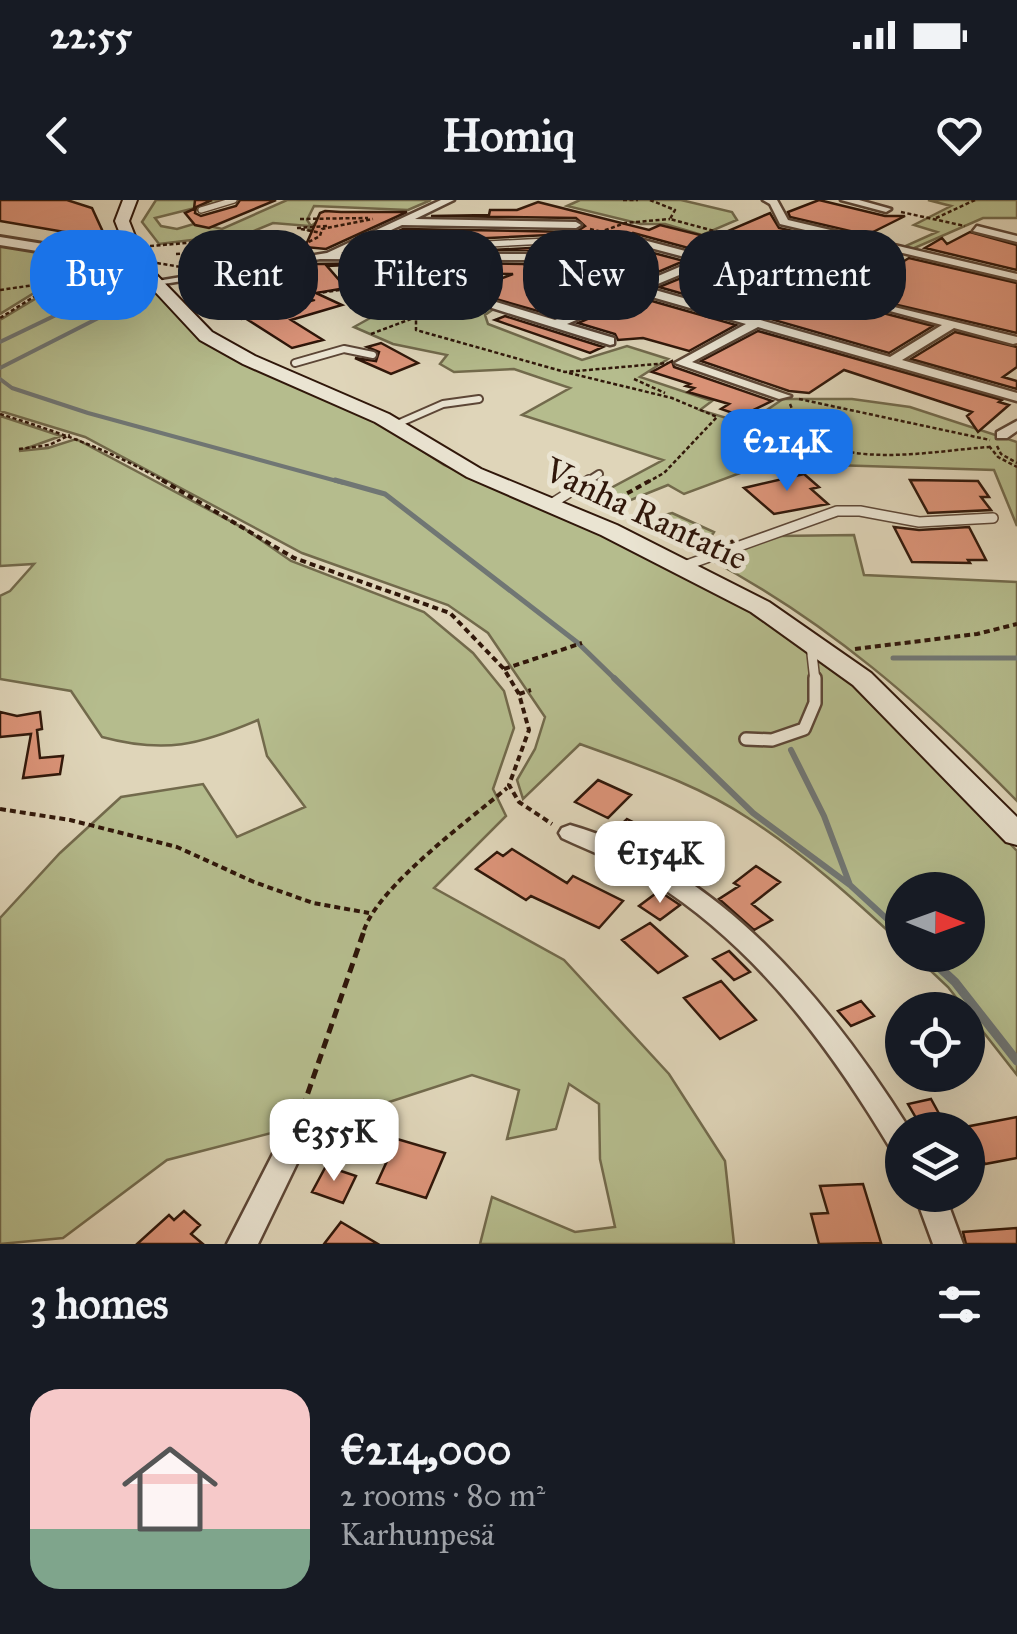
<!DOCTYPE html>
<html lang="en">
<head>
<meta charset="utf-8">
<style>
  :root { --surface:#171b24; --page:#20242c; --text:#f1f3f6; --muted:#9ea1a6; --accent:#1a73e8 }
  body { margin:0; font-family:"IM FELL Great Primer",serif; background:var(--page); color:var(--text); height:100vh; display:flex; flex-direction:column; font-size:38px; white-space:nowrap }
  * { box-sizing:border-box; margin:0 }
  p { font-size:32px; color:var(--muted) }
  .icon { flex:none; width:55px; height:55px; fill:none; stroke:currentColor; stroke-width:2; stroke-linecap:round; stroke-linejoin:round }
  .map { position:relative; height:1044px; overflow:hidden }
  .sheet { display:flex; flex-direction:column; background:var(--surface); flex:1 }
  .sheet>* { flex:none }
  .hud { position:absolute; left:30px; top:30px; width:958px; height:90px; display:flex; gap:20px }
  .needle { width:65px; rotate:91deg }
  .fabs { position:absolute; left:885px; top:672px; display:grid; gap:20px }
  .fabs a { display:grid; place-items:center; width:100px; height:100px; border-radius:50%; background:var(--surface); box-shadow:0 10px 40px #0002; font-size:50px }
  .price { position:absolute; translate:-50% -85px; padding:0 22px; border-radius:20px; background:#fff; color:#222; font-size:32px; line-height:65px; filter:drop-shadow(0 2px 5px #0008) }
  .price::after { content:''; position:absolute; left:50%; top:60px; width:30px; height:22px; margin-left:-15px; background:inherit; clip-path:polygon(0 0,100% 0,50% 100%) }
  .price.active { background:var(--accent); color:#fff }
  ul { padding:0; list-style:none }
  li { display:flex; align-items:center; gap:30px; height:250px; padding:0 30px }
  li span { display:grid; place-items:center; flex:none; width:280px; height:200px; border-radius:30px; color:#555 }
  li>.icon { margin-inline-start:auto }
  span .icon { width:120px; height:120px; fill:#fffc; stroke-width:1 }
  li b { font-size:42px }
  h2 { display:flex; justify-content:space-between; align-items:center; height:120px; padding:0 30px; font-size:42px }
  .chip { padding:0 35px; border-radius:40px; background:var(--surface); box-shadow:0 10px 40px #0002; font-size:35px; line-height:90px }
  .chip.active { background:var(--accent); color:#fff }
  .status { display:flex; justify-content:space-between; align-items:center; height:70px; padding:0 50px; background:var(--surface); direction:ltr }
  .status svg { height:28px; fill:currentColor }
  header { display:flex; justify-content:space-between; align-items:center; height:130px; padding:0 30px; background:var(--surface); font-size:45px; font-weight:700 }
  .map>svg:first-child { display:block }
  .green { fill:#b5bc8d; stroke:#726a4c; stroke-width:2.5 }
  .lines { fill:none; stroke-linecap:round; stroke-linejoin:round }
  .stream-far3 { stroke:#707674; stroke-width:4 }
  .stream-far2 { stroke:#707674; stroke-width:5 }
  .stream-far1 { stroke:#707674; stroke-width:6 }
  .stream { stroke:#707674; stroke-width:9 }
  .building { fill:#dc9479; stroke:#30170a; stroke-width:2.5 }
  .service-far3-casing { stroke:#5c4636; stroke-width:8 }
  .service-far2-casing { stroke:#5c4636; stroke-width:10 }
  .service-far1-casing { stroke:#5c4636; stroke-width:12 }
  .service-casing { stroke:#5c4636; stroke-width:16 }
  .minor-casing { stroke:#5c4636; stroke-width:5 }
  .tertiary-casing { stroke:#5c4636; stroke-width:6 }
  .secondary-casing { stroke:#30170a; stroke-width:4 }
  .path-far2 { stroke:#30170a; stroke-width:2.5; stroke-dasharray:4 2.5; stroke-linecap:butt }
  .path-far1 { stroke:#30170a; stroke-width:4; stroke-dasharray:6 4; stroke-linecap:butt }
  .path { stroke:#30170a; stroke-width:5; stroke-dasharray:10 6; stroke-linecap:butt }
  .service-far3 { stroke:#eae4d2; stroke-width:5 }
  .service-far2 { stroke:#eae4d2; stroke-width:6 }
  .service-far1 { stroke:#eae4d2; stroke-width:9 }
  .service { stroke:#eae4d2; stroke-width:11 }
  .minor { fill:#eae4d2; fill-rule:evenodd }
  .tertiary { fill:#eae4d2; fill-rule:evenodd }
  .secondary { fill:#eae4d2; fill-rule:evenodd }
  .labels { text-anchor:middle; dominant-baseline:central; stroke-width:10; stroke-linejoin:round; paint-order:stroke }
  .street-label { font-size:35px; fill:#30170a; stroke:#eae4d2 }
</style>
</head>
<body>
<div class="status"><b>22:55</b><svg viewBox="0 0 49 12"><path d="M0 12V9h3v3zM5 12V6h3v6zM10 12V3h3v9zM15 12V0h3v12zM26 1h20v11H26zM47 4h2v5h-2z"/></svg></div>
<header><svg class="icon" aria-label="back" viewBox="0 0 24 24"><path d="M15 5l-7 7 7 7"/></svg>Homiq<svg class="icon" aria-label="heart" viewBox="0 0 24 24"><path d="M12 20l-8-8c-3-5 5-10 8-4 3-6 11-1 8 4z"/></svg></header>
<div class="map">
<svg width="1017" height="1044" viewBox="0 0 1017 1044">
  <rect width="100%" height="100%" fill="#dfd5b9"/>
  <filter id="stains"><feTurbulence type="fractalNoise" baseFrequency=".002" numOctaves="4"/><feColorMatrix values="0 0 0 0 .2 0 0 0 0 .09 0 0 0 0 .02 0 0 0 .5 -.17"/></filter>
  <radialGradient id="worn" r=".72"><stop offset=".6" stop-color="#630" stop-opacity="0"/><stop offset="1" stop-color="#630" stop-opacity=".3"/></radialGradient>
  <path class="green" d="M156,0h71l-72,18 6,8 16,3 20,-6 25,6 65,-29h144l-23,10 -94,-4 -7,14 4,6 7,-5 1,10 -11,-1 2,-4 -37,-3 -29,12 45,24 -27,4 -21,-16 -17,-3 -8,-7 -57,7 -17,-22z
    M580,0h101l51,12 5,8 -35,15 -37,-11h-24l-74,-18z
    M928,0h89v18h-34l-73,32 -9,-2 36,-16 -23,-7 37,-19z
    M728,33l113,20 7,4 -1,11 15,1 10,-7 -42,-15c20,-16 62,12 83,21l-18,12 -67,-5 -26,-7 -14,-13 -77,-15z
    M0,46l128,20 -68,11 -60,37z
    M411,68h27l-1,11 35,1 -22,11 43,12 2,5 -10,7 3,9 94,36 45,-14 41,13 -28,18 72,24 -12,9 46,14 37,-25h69l58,8 107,35v84l-23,-56 -227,-7 -83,31 -16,-9 -47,19 -25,-8 67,-36 -141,-45 48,-27 -56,-19 -60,3 -14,-8 7,-9 -54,-11 -39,-17 34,-19 -18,-31z
    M126,70l9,11 15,3 36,39 184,94 74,48 180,79 100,50 102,61 191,196v224l-69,-88 -34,-32h54v-65h-66v54c-48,-45 -97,-89 -154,-126 -51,-34 -111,-53 -168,-74l-57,55 -6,-19 18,-31 10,-32 -57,-84 -40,-28 -146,-52 -217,-116 -85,-26v-91l65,-39z
    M0,216l61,20 -42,15 29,-3 28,-9 169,90 46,32 133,51 49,41 31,38 10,37 -21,61 13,27 -72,72 130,72 105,114 56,87 9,83h-254l12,-47 83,35 40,-5 -15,-68 -1,-55 -30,-20 -13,45 -49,10 12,-49 -47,-15 -89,29 -216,56 -104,78 -63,6v-326l60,-65 61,-56 82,-13 34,53 68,-30 -38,-51 -9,-36c-59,25 -93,34 -156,17l-31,-46 -71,-12v-83l10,-5 24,-27 -34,2z
    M672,313l42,19 -7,11 -12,5 -58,-26z
    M854,335l10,40 153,7v219c-93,-95 -190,-180 -308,-242l68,-23z"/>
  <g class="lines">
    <path class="stream-far3" d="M0,142l104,-50
      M0,168l124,-63
      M0,179l12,9 76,25 256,70"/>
    <path class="stream-far2" d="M335,280l50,14 193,149
      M579,444l38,37
      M893,458h124"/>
    <path class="stream-far1" d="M614,478l139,135 97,72 49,45
      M791,550l33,66 26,69"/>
    <path class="stream" d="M897,728l5,5
      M926,755l29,27 62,79"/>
  </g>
  <path class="building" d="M0,0h67l25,8 11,24 -15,4 -88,-15z
    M195,0h17l-16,7 -1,6 6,3 35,-10 4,-6h36l-67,28 -14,-3 -10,-12 9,-4z
    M819,0l66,16h20l-38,19 -77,-18 -2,-5z
    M538,2l111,28 11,-5 52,13 58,-25 9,15 50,11 -46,24 69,18 9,-4 12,3 36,-22 108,25v50l-170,-40 1,11 85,22 -44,27 -230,-66 49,-20 86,21 -35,14 50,14 24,-14 -15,-24 -8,3 -177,-48 -8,7 2,6 57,15 -47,20 -111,-31h-34l56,-3 5,-5 -5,-7 -80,4 -70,-4 -16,4 -9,10h-15l45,-20 173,3 9,-6 -9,-8 -145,-2 58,-1 1,-5h27z
    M325,11l16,1h66l-81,37 -21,-2 15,-34z
    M970,32l47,13v25l-92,-22 17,-10 5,6z
    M389,63l-62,3 19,22 -30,5 26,12 -51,15 32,20 -31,8 -44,-28 18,-5 -19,-24 53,-6 11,-21z
    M451,63l72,1 93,26 -61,26 -87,-25 45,-17 -64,-1z
    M638,97l98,28 -47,26 -46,-13 -25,2 -3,-6 -37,-11z
    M505,116l98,31 -13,6 -95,-33z
    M758,131l244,69 -3,2 10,3 -31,27 -11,-16 5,-4 -128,-42 -35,23 -20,-2 -88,-30z
    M955,132l62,15v20l-14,10 14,4v8l-106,-30z
    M381,143l37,20 -27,11 -36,-16 21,3 3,-9 -12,-5z
    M672,161l2,6 98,34 -31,15 -20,-7 8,-5 -41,-12 6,-4 -8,-2 4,-2 -38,-12z
    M804,274l15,13 -8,2 17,15 -54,10 -30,-26z
    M910,280l68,1 11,16h-8l10,13 -63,3z
    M894,327l25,3 50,-3 17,33h-18l2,3 -58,-1z
    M0,512l17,4 23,-4 2,17 -5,1 3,28 23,-2 -3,18 -37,4 8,-44 -31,3z
    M598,580l33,15 -23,23 -33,-16z
    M627,619l18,9 -16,15 -19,-8z
    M687,623l22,13 -29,24 -25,-15z
    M512,649l55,34 6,-7 50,25 -24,27 -68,-32 -5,4 -50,-31 21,-17 6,4z
    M756,666l24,16 -28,22 20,16 -18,10 -35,-31 20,-13 -5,-3z
    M659,691l21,14 -20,15 -21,-14z
    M650,723l37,33 -29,17 -36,-33z
    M729,751l21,21 -16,8 -21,-21z
    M721,781l35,39 -36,19 -36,-41z
    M861,801l13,15 -23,10 -13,-15z
    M931,899l17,31h-25l-15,-26z
    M1017,917v41l-32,6 -20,-37z
    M397,939l48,14 -19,45 -49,-15z
    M326,966l30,10 -13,27 -31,-11z
    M863,984l18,59 -62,1 -8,-30 17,-1 -8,-27z
    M184,1011l16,14 -9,9 12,10h-66l32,-29 5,5z
    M341,1022l37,22h-54z
    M1017,1028v16h-51l-3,-12z"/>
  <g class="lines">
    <defs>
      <path id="service-far3" d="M201,10l33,-10
        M210,43l36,25
        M375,56l10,-11 13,-4 70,4 79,-4
        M218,72l7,11 -2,13 10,15"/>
      <path id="service-far2" d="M295,163l49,-14 29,6
        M395,225l48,-21 36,-5
        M585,283l14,-9"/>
      <path id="service-far1" d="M551,304l38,-24
        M684,366l153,-55h23l59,11 74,-4
        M811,445l4,36"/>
      <path id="service" d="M746,539l26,1 32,-11 11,-26v-25"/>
      <path id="minor" d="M441,0h13l-39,19 161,3 5,3 -5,3 -174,-3 -61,28 184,1 112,31 59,-25 -68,-18 4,-5 175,46 -6,3 -93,-23 -60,25 242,69 52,-32 -93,-25v-4l168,41v6l-4,1 -59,-16 -52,32 115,33v8l-259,-74 -66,35 99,34 -12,3 -104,-36 71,-39 -108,-31 -71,31 47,14v6l-4,1 -118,-37v-4l4,-2 59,18 72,-31 -103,-29 -204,-1 -163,26 -6,-3 176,-29z
        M763,0h14l11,20 229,54v6l-237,-56 -10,-20z
        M841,0h18l32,9 -5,3z
        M977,26l40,10v6l-44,-11z
        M1017,221v10l-10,7h-10v-6z
        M570,625c151,43 260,178 340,305h-8v24l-10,-3c-63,-105 -135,-203 -239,-269 -29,-18 -61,-30 -91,-44l-3,-5 3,-5z
        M286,944l10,4 4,9 -42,87h-31l49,-96z
        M915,995h30l18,49h-30z"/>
      <path id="tertiary" d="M0,37l87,14 51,1 6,4 -6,4 -51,-1 -87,-14z"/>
      <path id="secondary" d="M123,0h14l-8,21 17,43 66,68 43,24 134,58 92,55 136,56 152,77 102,71 146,144v28l-11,-3 -153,-157 -102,-73 -150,-77 -134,-58 -92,-55 -132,-58 -43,-24 -66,-71 -19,-48z"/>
    </defs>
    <use href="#service-far3" class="service-far3-casing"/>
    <use href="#service-far2" class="service-far2-casing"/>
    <use href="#service-far1" class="service-far1-casing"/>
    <use href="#service" class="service-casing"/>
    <use href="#minor" class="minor-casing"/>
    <use href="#tertiary" class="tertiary-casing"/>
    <use href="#secondary" class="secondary-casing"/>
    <path class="path-far2" d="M623,0h15
      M650,0l25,10 -5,9 169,46 29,1 18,-7
      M901,12l64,14
      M936,18l39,-18
      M300,19l68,-1
      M297,28l30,-2
      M301,29l20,4
      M590,29l30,7
      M273,38l-3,3 24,8
      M303,45l17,-9 2,-7 51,-10
      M150,46l49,-4
      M556,48l69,-25 45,-4
      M176,54l29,-2
      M157,63l24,4
      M179,63l30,-4
      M424,67l1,16 15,17 -24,17v13l149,42 103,-9
      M234,86l14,17 92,-13
      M838,89l19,-22
      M0,90l55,-8
      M440,100l45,4
      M777,113l41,-19 19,-4
      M0,118l56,-35 48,-12
      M241,119l73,-19 -7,-5
      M371,134l45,-17
      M569,173l103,25 45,19 -53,56 -18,10
      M634,179l31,14
      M799,199l191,41
      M790,204l13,31c51,33 129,16 186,12
      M0,214c59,18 113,37 167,69
      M989,246l9,11 19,10
      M997,246l4,8 16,9
      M19,249l30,-4 21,-10"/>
    <path class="path-far1" d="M162,280l132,78 156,55 54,56 15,25 10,36 -20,55 10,17 33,22
      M601,308l50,-28
      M855,449l122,-15 40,-10
      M504,469l78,-26
      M519,494l12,-4
      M0,609l70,11 107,27 77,35 59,21 56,10
      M364,730c16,-45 104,-109 143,-142"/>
    <path class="path" d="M292,939l73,-211"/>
    <use href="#service-far3" class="service-far3"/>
    <use href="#service-far2" class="service-far2"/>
    <use href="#service-far1" class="service-far1"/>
    <use href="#service" class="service"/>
    <use href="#minor" class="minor"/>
    <use href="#tertiary" class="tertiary"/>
    <use href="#secondary" class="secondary"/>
  </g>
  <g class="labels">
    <g class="street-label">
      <text transform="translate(646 314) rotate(25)">Vanha Rantatie</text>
    </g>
  </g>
  <rect width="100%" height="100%" filter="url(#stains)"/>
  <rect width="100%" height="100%" fill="url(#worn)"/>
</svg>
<div class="fabs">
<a><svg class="needle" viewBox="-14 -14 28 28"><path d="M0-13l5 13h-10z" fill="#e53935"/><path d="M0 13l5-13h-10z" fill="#9ea1a6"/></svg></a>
<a><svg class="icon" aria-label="locate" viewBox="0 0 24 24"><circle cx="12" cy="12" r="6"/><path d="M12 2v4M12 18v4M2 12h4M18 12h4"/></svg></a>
<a><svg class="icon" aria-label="layers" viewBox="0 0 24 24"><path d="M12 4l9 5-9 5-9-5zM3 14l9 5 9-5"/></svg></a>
</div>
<b class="price active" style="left:787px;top:294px">€214K</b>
<b class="price" style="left:660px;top:706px">€154K</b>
<b class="price" style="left:334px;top:984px">€355K</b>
<div class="hud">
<a class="chip active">Buy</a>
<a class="chip">Rent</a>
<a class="chip">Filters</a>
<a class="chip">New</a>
<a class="chip">Apartment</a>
</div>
</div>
<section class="sheet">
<h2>3 homes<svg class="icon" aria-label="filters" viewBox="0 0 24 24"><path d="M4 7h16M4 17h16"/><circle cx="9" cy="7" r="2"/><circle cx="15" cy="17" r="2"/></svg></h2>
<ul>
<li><span style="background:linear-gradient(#f6c9c9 70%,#7fa58c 0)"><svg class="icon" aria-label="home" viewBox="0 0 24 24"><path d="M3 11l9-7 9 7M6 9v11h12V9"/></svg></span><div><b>€214,000</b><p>2 rooms · 80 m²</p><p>Karhunpesä</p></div></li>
</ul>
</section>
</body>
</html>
